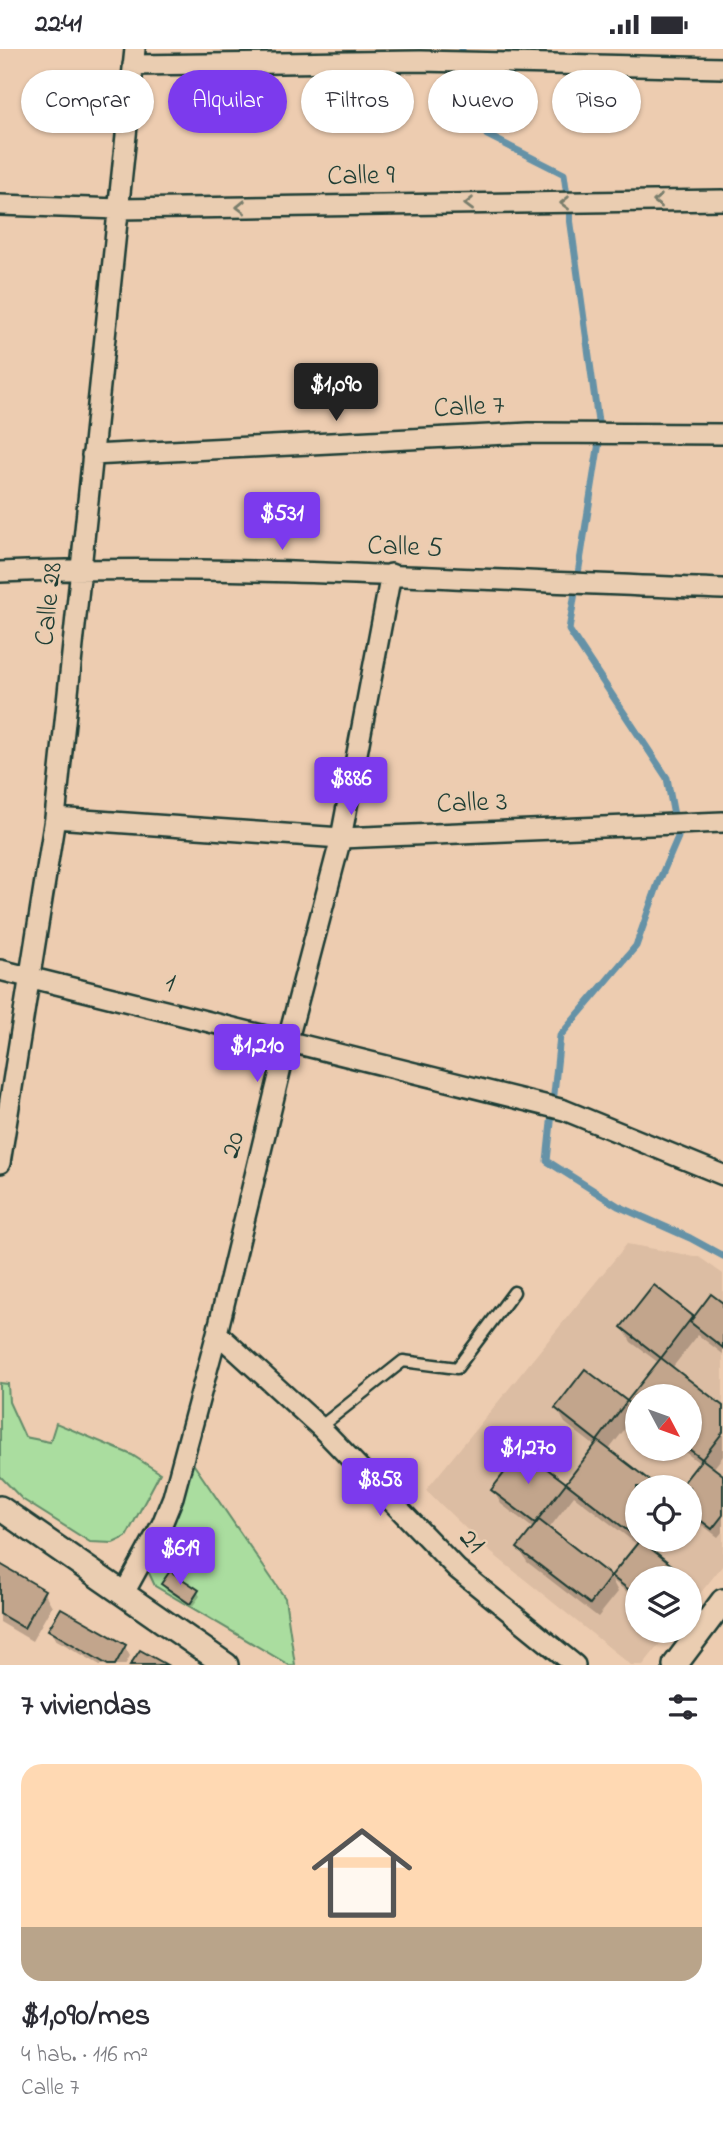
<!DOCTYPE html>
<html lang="es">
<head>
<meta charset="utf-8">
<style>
  :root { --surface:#fff; --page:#f7f7f7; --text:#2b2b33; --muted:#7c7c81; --accent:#7c3aed }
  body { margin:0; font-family:"Indie Flower",sans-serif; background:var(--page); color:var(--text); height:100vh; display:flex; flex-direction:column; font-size:26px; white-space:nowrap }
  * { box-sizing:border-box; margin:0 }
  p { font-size:23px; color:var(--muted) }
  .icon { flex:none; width:38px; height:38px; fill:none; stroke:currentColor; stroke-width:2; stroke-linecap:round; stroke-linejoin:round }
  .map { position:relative; height:1616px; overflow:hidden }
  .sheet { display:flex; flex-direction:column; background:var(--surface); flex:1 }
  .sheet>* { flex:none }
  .hud { position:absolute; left:21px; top:21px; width:682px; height:63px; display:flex; gap:14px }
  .needle { width:46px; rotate:131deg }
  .buttons { position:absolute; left:625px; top:1335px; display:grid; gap:14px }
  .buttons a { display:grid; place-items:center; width:77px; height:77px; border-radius:50%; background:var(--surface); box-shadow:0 2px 5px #0004; font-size:35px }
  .price { position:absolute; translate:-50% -60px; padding:0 16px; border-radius:7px; background:var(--accent); color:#fff; font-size:23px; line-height:46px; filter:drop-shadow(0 2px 4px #0008) }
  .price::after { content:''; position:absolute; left:50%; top:42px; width:21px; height:16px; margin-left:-10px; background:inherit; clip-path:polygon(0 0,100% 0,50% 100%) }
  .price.active { background:#222; color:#fff }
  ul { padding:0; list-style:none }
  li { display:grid; align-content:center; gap:14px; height:371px; padding:0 21px }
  li span { display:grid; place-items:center; height:217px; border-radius:21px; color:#555 }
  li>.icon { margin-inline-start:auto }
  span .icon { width:126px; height:126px; fill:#fffc; stroke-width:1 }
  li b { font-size:30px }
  h2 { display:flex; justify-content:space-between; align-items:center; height:84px; padding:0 21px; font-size:30px }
  .chip { padding:0 24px; border-radius:32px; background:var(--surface); box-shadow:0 2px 5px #0004; font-size:24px; line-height:63px }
  .chip.active { background:var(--accent); color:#fff }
  .status { display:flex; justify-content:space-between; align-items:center; height:49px; padding:0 35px; background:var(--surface); direction:ltr }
  .status svg { height:19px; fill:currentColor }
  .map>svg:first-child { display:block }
  .built { fill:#dcbda3; fill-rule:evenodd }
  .green { fill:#aadd9f; stroke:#648d6a; stroke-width:2 }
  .shadow { fill:#0003; fill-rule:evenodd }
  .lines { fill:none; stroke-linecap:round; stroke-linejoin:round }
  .stream { stroke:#6592a7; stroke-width:7 }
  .building { fill:#c2a58c; stroke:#1f3d34; stroke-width:2 }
  .service-casing { stroke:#1f3d34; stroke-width:15 }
  .minor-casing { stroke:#1f3d34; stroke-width:24 }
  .tertiary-casing { stroke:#1f3d34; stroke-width:28 }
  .service { stroke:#eacdb1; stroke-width:10 }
  .minor { stroke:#eacdb1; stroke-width:19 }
  .tertiary { stroke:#eacdb1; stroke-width:23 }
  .oneway { stroke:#7a7e6c }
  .labels { text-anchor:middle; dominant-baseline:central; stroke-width:5; stroke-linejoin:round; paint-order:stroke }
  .street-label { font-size:28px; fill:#1f3d34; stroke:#eacdb1 }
</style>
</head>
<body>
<div class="status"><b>22:41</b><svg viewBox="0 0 49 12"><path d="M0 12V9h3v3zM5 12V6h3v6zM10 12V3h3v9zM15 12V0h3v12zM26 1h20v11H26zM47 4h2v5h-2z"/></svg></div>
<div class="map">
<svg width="723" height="1616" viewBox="0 0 723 1616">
  <rect width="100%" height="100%" fill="#edccb0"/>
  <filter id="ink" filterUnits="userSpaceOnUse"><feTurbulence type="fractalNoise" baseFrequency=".0143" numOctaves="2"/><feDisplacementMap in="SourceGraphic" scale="14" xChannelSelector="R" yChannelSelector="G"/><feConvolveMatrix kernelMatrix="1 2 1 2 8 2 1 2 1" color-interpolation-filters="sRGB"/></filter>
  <g filter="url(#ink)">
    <path class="built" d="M627,1195l72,13 24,17v291l-33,41v-27h-53v52h33l-27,34h-12l-143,-115 -62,-60zM637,1348h53v52h-53zM637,1438h53v53h-53z"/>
    <path class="green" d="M0,1334l8,1 1,18 16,35 25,5 6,-19 76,32 28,18 -34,64 -13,6 -23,-1 -68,-43 -22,-23z
      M192,1413l93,136 10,67h-6l-134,-79 -6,-13v-11z"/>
    <path class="shadow" d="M654,1239l40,31 29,-14v49l-25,-19 -26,33 51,40v48l-10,13 10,8v54l-5,6 -28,-21v-29h-7l18,-23 -20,-15h9v-52h-53v18l-8,-13 30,-39 -28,-21 -8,-14z
      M586,1322l40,32 8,14 -26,34 47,36h-18v53h21l-8,11 34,28h-47v21l-25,-20 6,12 -20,25 -71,-55 -8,-14 15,-19 -33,-25 -8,-14 30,-38 43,33 30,-38 -31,-24 -8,-14zM574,1447l64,49 -26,34 -64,-49z
      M0,1518l44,25 8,14 -20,35 -32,-19z
      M163,1535l34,7 3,5 -8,11 -27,-18z
      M50,1581l75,17 5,9 -5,9h-25l-45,-26z"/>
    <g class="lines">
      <path class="stream" d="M462,0v37l25,49 77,39 36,262 -31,194 98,148 11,59 -19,44 -23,65 -76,90 -13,125 71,45 72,32 33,18"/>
    </g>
    <path class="building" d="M654,1236l39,31 -32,42 -40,-31z
      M711,1245l12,9v45l-33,-26z
      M661,1309l62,48v26l-21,27 -13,-10 1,-52h-53v12l-10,-8z
      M585,1320l42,32 -30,40 -42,-33z
      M598,1392l60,46h-21v51l-71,-55z
      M522,1401l44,33 -31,40 -44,-33z
      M702,1410l21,16v40l-11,14 -22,-17v-25h-10z
      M539,1471l72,56 -21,28 -73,-56z
      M640,1491l43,34 -3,5h-43v17l-26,-20z
      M0,1515l45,26 -21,38 -24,-14z
      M170,1522l29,19 -9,14 -29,-20z
      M61,1559l65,37 -11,20h-7l-60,-35z
      M140,1601l27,15h-37z"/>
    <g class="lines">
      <defs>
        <path id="service" d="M320,1378l83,-66 54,7 57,-76"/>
        <path id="minor" d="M133,16l287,-4 303,7
          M0,156l120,4 603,-9
          M92,406l437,-22 194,1
          M0,523c241,-9 482,9 723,17
          M55,769l286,20 382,-16
          M0,921l564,140 159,65
          M0,1114l55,-345 80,-769
          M217,1284l103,94 137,142 118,96
          M123,1546l39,-71 11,-27 44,-164 70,-290 54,-205 50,-264"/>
        <path id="tertiary" d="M0,1459l226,157
          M675,1616l48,-64"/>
      </defs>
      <use href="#service" class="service-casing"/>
      <use href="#minor" class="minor-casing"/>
      <use href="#tertiary" class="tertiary-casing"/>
      <use href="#service" class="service"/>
      <use href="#minor" class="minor"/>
      <use href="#tertiary" class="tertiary"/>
    </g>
    <defs><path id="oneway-chevron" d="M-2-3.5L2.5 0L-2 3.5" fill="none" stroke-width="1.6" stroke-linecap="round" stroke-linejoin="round" transform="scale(1.75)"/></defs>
    <g class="oneway">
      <use href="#oneway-chevron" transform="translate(658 152) rotate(179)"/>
      <use href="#oneway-chevron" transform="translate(565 154) rotate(179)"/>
      <use href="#oneway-chevron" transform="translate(469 155) rotate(179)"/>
      <use href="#oneway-chevron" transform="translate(241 158) rotate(179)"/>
    </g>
  </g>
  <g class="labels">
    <g class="street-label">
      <text transform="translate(361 128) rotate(-1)">Calle 9</text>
      <text transform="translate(469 359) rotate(-3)">Calle 7</text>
      <text transform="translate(405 499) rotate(2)">Calle 5</text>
      <text transform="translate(50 555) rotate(-84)">Calle 28</text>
      <text transform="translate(472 755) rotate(-2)">Calle 3</text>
      <text transform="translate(170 935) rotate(14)">1</text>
      <text transform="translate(234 1096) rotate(-76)">20</text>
      <text transform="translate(471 1493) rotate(44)">21</text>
    </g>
  </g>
</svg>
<div class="buttons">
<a><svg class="needle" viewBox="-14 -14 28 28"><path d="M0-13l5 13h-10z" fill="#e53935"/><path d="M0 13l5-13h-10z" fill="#7c7c81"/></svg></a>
<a><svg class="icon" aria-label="locate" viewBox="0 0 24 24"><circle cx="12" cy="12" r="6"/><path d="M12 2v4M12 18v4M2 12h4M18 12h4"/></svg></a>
<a><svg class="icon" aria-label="layers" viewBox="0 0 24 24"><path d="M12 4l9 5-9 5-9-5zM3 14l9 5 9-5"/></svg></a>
</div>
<b class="price active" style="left:336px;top:374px">$1,090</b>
<b class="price" style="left:282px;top:503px">$531</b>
<b class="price" style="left:351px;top:768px">$886</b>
<b class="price" style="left:257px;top:1035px">$1,210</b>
<b class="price" style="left:528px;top:1437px">$1,270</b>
<b class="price" style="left:380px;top:1469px">$858</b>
<b class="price" style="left:180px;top:1538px">$619</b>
<div class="hud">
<a class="chip">Comprar</a>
<a class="chip active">Alquilar</a>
<a class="chip">Filtros</a>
<a class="chip">Nuevo</a>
<a class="chip">Piso</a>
</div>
</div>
<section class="sheet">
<h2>7 viviendas<svg class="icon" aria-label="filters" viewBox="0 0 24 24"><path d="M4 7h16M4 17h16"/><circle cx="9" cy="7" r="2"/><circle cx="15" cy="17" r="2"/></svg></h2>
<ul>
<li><span style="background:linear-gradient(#ffd9b3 75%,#b9a48a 0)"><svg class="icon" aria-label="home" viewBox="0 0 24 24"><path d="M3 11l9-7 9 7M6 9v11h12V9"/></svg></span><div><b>$1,090/mes</b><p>4 hab. · 116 m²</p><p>Calle 7</p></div></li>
</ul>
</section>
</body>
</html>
